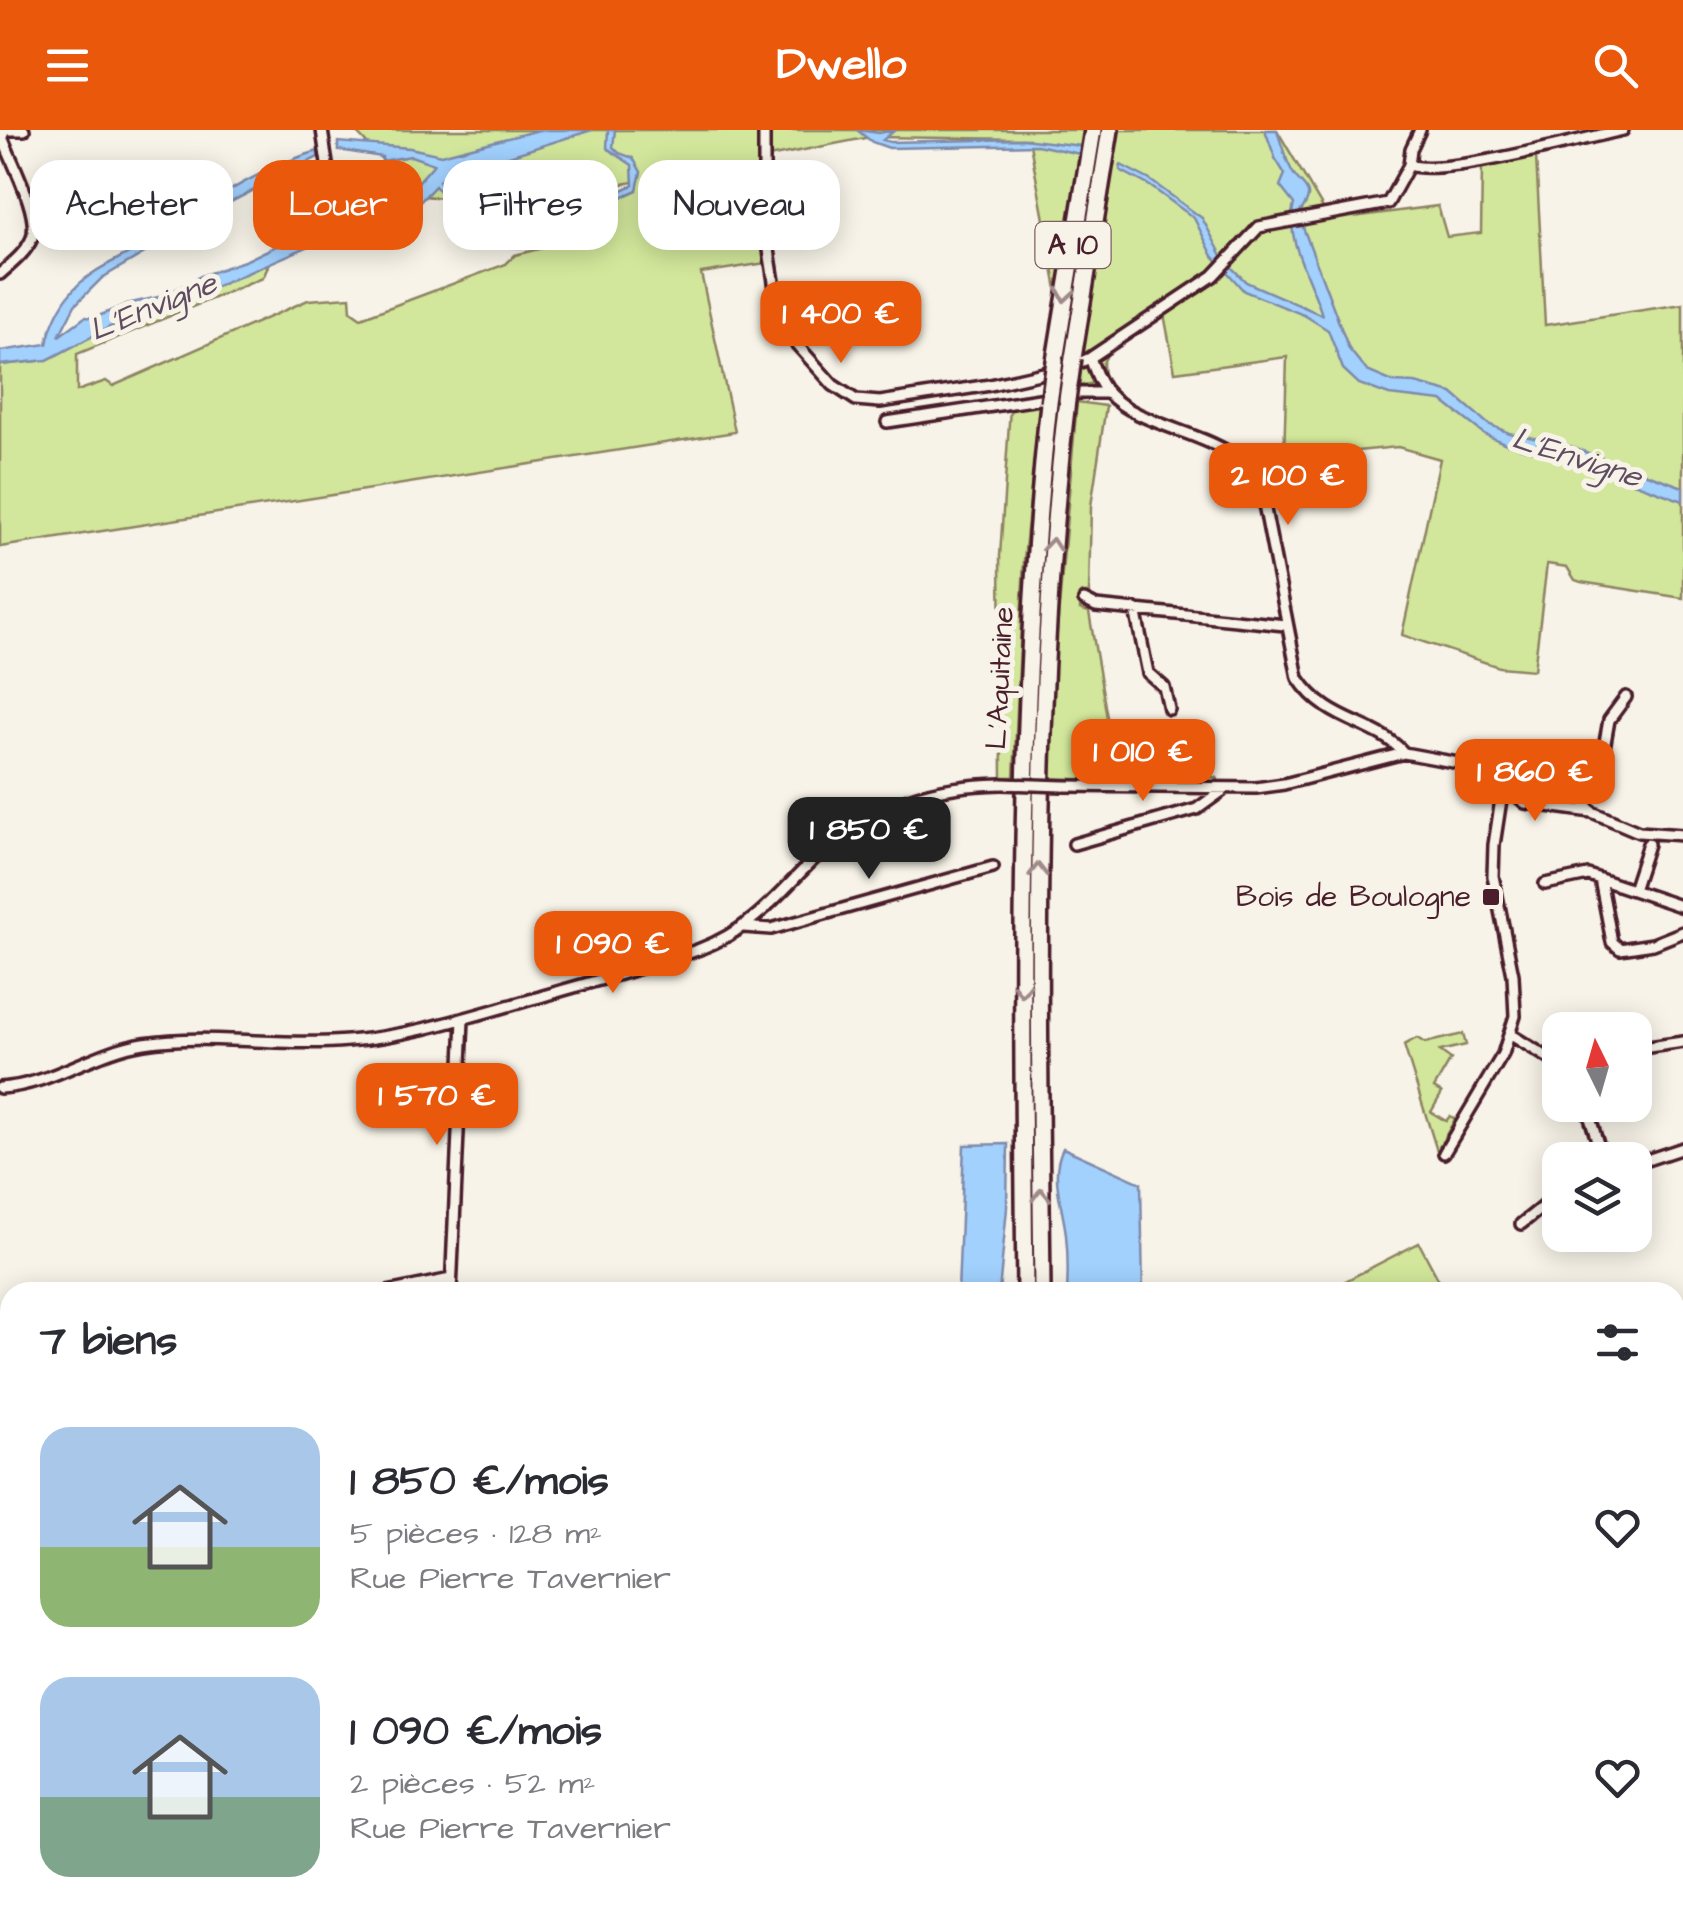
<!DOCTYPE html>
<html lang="fr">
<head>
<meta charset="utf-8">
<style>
  :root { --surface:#fff; --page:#f2f2f3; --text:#2b2b33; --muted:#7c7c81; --accent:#ea580c }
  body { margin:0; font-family:"Architects Daughter",sans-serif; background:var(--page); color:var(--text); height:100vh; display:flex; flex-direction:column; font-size:38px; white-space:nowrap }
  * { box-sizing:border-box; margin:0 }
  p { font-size:32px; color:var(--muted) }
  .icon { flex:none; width:55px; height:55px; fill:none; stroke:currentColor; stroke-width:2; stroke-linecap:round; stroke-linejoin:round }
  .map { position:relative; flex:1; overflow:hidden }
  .drawer { position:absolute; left:0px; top:1152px; width:1685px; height:642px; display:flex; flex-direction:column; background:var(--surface); border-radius:30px 30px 0 0; box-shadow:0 5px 25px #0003 }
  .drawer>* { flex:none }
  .guide { position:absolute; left:30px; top:30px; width:1000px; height:90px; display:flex; gap:20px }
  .needle { width:65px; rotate:355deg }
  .fabs { position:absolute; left:1542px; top:882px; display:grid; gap:20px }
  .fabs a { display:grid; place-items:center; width:110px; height:110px; border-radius:20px; background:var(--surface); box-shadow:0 5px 25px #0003; font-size:50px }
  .price { position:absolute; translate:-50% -85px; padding:0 22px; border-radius:20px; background:var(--accent); color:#fff; font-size:32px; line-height:65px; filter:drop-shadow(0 2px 5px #0008) }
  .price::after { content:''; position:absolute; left:50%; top:60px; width:30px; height:22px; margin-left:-15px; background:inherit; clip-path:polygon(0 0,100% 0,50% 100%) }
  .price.current { background:#222; color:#fff }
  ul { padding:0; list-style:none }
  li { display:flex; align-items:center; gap:30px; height:250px; padding:0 40px }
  li span { display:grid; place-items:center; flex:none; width:280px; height:200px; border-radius:30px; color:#555 }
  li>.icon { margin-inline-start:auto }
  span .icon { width:120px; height:120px; fill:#fffc; stroke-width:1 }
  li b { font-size:42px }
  h2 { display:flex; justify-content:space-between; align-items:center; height:120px; padding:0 40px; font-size:42px }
  .pill { padding:0 35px; border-radius:30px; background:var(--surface); box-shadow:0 5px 25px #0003; font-size:35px; line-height:90px }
  .pill.current { background:var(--accent); color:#fff }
  header { display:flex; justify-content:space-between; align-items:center; height:130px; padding:0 40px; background:var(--accent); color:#fff; font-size:45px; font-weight:700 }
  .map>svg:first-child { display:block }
  .green { fill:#d2e79b; stroke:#8e8363; stroke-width:2.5 }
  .water { fill:#a2d1fe; stroke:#7f8aaa; stroke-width:2.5 }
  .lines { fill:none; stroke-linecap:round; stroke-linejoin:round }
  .street-casing { stroke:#4a1f2b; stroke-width:16 }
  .secondary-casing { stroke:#4a1f2b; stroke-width:20 }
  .highway-casing { stroke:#4a1f2b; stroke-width:22 }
  .street { stroke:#f7f3e8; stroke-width:9 }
  .secondary { stroke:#f7f3e8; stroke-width:12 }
  .highway { stroke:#f7f3e8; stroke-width:15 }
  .street-bridge-casing { stroke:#4a1f2b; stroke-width:16; stroke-linecap:butt }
  .highway-bridge-casing { stroke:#4a1f2b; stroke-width:22; stroke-linecap:butt }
  .street-bridge { stroke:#f7f3e8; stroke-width:9 }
  .highway-bridge { stroke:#f7f3e8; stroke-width:15 }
  .oneway { stroke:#a0898a }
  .poi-dot { fill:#4a1f2b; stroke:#f7f3e8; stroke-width:4 }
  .labels { text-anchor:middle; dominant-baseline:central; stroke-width:10; stroke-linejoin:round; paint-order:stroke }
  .shield { fill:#f7f3e8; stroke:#7e5f64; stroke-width:2.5 }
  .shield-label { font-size:28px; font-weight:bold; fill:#4a1f2b }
  .street-label { font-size:30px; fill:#4a1f2b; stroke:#f7f3e8 }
  .poi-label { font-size:30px; fill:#4a1f2b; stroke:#f7f3e8; text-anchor:end }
  .water-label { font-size:32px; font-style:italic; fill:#604c60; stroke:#f7f3e8 }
</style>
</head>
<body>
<header><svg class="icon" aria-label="menu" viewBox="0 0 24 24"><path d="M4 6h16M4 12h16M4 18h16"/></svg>Dwello<svg class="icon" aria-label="search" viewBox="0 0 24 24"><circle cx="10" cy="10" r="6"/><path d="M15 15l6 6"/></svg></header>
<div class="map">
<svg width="1683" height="1794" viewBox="0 0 1683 1794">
  <rect width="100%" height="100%" fill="#f7f3e8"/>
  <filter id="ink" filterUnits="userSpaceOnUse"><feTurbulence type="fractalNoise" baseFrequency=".01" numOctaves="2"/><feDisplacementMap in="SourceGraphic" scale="20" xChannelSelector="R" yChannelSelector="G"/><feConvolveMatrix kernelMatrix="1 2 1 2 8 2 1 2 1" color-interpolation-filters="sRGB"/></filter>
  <g filter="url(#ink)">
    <path class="green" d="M354,0h923l53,90 108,-14 9,31 34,-4 1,-67 54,-10 9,169 138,-21v294l-102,-16 -6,-2 -8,-13 -20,-3 -13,106 -35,-3 -97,-32 38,-176 -42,-12 -114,11 3,-101 -112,15 -11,-58 -54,35 -7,14 1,19 -29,4 -46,-247 -159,-2 -112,22v41l8,63 -65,10 34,159 -735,115v-182l47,-5 65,-34 157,-62 -6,14 -186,76v37l29,-10 7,5 195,-86 42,-3 1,14 10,7 145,-54 9,-9 51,-13 18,-10 13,-24 39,-18 2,-9 -128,25 -94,-11z
      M1077,272l29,4 -15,100 -2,87h-8l-1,16 9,3 25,147 88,8 1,8 14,3v6l-168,-6 6,-125z
      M1040,274l-16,155 -10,218h-12l-2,-221 10,-148z
      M1516,652l47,5 11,14c-17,3 -52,1 -60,-18z
      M1463,904l3,11 -26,6 11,8 -17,29 8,5 -11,19 15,9 4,-5 5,3 -18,32 -33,-106 13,-7 8,5z
      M1419,1113l26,49h-121z
      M1675,1262l8,16v133l-8,4z
      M0,1633l10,39v113h29l2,9h-41z
      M318,1785h897l3,9h-1097z"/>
    <path class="water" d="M539,0h53l-147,46 -6,5 25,32 8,-6 40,34 17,2 29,-4 21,-11 16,-25 38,-18 -1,-20 -25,-17 1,-18h7l-2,17 6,6 14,5 8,14 -4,18 -40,18 -13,24 -18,10 -36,6 -20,-1 -37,-33 -9,5 -29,-33 -18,19 -51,32 -50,6 -154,67 -50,16 -65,34 -47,5v-14l47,-7c3,-18 14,-41 27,-55 18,-20 43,-28 65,-42 57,-34 114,-78 179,-96v6l-87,45 -129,76 -27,27 -16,31 26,-19 9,1 33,-14 36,-8 38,-20 46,-16 60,-29 48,-7 14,-6 43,-29 22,-25 -23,-8 -29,5v-4l-44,-7v-8l72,6 31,7z
      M857,0l22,3 16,-3 -12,10 7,2 133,-3 59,7 -2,8 -43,-9 -148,3 -17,-6z
      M1265,0h12c4,14 8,28 15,41 8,16 27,17 8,41l1,10 48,127 18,22 26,11 22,1 37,10 36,31 21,9 54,11 120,43v14l-99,-36 -80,-22 -20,-9 -42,-33 -53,-6 -30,-11 -16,-15 -15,-39 -24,-15 -60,-24 -31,-35 -19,-38 -44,-32 -30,-16 1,-5 29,15 52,38 23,43 21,21 76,33c-10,-35 -38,-75 -28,-111l-14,-18 5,-12 -10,-16z
      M1008,1014l-1,64 -8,84h-41l6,-147z
      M1063,1018l78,35 2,109h-76c1,-18 1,-38 -1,-57 -3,-29 -17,-60 -3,-87z"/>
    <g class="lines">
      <defs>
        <path id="street" d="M2,0h22
          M322,0l8,54 15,29
          M764,0v88l16,102 11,18 42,47 23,15 24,2 110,-17 67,-15
          M1409,35c35,12 171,-26 214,-35
          M0,144c11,-10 26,-21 32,-36 8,-24 -20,-75 -29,-99v-9
          M1090,228c5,12 9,26 18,35 40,43 138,38 154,101l36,184c31,47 75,41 106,75
          M1072,236l18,-8 123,-82 46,-49 129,-24 21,-38 2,-16 9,-19
          M887,292l192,-29h29
          M1084,470l12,6 189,19
          M1135,479l13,64 16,14 5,22
          M1490,642l35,31 67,9 47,20 44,3
          M1063,656l193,2 28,-4 120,-31 163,30 25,29
          M1581,670l18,-24 10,-56 17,-23
          M1074,714l123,-35 25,-18
          M1600,749l12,63 8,7 33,-5 30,-12
          M1545,754l43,-9 95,32
          M1633,760l15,-46
          M744,797l27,2 222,-62
          M1511,905l49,30
          M1635,919l48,-7
          M0,958c52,-3 93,-37 144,-45 67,-10 137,4 204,-2 66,-5 129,-27 192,-44 53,-16 108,-29 160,-48 59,-22 84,-64 128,-103 50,-45 109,-61 174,-62
          M1586,975l17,55
          M1444,1023l59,-99 12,-38 -2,-41 -20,-99 1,-31 8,-52 10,-18
          M1635,1034l48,-16
          M1521,1094l20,-16 19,-6
          M387,1162l64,-13
          M451,1162l12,-273
          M1675,1201l8,-11
          M0,1244l10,-2
          M1675,1629l8,-5
          M427,1794v-9
          M1424,1794l13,-9"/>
        <path id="secondary" d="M1675,1747l8,-7
          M1624,1794l9,-9"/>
        <path id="highway" d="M1073,228l37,-228
          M1055,231l38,-231
          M1025,1162c-3,-297 -8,-593 24,-889
          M1042,1162c-3,-298 -10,-595 25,-892
          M1031,1785v9
          M1048,1785v9"/>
      </defs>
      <use href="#street" class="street-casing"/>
      <use href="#secondary" class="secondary-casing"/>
      <use href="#highway" class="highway-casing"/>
      <use href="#street" class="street"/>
      <use href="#secondary" class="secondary"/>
      <use href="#highway" class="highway"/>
      <defs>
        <path id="street-bridge" d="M1002,654l61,2"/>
        <path id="highway-bridge" d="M1067,270l6,-42
          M1049,273l6,-42"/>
      </defs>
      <use href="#street-bridge" class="street-bridge-casing"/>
      <use href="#highway-bridge" class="highway-bridge-casing"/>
      <use href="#street-bridge" class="street-bridge"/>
      <use href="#highway-bridge" class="highway-bridge"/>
    </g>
    <defs><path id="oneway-chevron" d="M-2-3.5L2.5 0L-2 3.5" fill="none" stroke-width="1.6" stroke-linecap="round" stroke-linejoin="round" transform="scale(2.5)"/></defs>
    <g class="oneway">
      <use href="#oneway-chevron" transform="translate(1065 165) rotate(99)"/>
      <use href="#oneway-chevron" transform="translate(1052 415) rotate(-85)"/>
      <use href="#oneway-chevron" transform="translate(1038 740) rotate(-90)"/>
      <use href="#oneway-chevron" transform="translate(1022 860) rotate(90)"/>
      <use href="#oneway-chevron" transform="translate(1041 1065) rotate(-91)"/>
    </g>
  </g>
  <rect class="poi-dot" x="1481" y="757" width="20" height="20" rx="5"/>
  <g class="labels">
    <rect class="shield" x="1035.5" y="92" width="75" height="46" rx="8"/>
    <g class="shield-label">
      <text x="1073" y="115">A 10</text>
    </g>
    <g class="street-label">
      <text transform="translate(1000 548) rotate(-87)">L'Aquitaine</text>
    </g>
    <g class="poi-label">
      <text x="1471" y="767">Bois de Boulogne</text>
    </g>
    <g class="water-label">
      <text transform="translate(153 177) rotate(-22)">L'Envigne</text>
      <text transform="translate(1577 328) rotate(18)">L'Envigne</text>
    </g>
  </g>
</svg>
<div class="fabs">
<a><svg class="needle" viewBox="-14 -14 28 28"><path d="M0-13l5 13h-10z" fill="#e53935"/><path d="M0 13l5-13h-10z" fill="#7c7c81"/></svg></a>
<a><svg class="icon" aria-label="layers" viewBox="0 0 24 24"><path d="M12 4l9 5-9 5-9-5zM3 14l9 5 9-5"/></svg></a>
</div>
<b class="price" style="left:841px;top:236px">1 400 €</b>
<b class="price" style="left:1288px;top:398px">2 100 €</b>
<b class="price" style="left:1143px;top:674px">1 010 €</b>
<b class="price" style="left:1535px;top:694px">1 860 €</b>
<b class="price current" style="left:869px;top:752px">1 850 €</b>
<b class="price" style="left:613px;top:866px">1 090 €</b>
<b class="price" style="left:437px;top:1018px">1 570 €</b>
<div class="guide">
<a class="pill">Acheter</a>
<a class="pill current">Louer</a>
<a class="pill">Filtres</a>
<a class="pill">Nouveau</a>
</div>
<section class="drawer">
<h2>7 biens<svg class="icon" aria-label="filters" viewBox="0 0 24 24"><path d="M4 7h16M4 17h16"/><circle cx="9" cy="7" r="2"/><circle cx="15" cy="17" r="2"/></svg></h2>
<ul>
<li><span style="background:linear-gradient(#a9c7e8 60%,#8fb573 0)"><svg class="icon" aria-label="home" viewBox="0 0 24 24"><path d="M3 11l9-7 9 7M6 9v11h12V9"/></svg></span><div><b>1 850 €/mois</b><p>5 pièces · 128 m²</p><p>Rue Pierre Tavernier</p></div><svg class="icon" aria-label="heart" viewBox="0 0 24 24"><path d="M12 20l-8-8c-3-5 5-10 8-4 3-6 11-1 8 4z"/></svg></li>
<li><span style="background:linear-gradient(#a9c7e8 60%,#7fa58c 0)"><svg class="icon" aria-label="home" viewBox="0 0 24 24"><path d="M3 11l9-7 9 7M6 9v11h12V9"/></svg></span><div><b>1 090 €/mois</b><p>2 pièces · 52 m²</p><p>Rue Pierre Tavernier</p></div><svg class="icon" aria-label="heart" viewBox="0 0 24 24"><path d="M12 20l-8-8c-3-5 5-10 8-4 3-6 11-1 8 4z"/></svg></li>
</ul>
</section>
</div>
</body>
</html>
